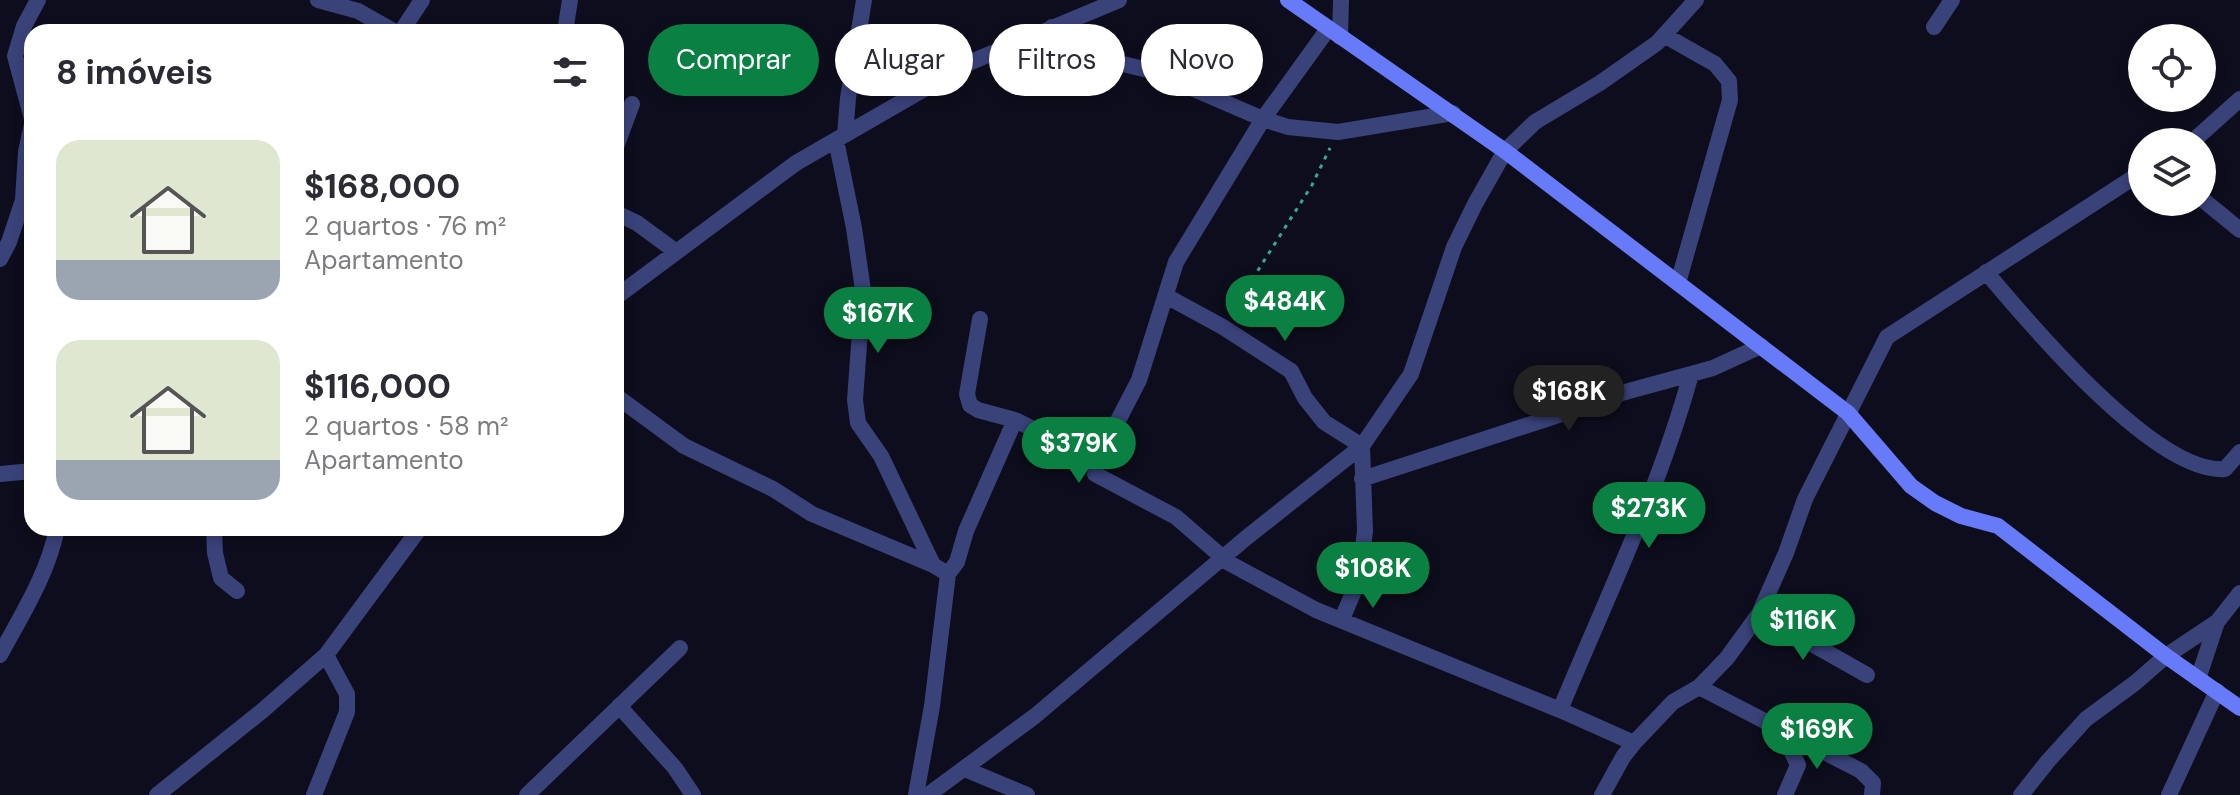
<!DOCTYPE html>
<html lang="pt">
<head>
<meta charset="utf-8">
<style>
  :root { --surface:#fff; --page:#f7f7f7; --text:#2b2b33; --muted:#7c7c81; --accent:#0b8043 }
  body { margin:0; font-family:"DM Sans",sans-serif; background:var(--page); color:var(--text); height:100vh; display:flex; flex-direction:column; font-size:30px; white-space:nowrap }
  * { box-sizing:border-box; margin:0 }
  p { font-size:26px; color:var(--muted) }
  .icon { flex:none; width:44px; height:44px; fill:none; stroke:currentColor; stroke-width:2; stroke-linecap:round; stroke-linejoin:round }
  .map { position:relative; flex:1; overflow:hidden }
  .panel { position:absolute; left:24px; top:24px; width:600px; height:512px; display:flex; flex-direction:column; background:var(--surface); border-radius:24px; box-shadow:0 4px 12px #0003 }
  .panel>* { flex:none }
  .hud { position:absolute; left:648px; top:24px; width:760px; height:72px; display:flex; gap:16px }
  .tools { position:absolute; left:2128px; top:24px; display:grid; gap:16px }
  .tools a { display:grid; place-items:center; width:88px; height:88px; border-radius:50%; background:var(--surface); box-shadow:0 4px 12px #0003; font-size:40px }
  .price { position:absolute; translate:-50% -68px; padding:0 18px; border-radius:28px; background:var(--accent); color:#fff; font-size:26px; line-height:52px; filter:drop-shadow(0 2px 4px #0008) }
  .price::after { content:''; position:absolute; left:50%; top:48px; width:24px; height:18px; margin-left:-12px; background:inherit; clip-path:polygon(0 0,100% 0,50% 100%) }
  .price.on { background:#222; color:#fff }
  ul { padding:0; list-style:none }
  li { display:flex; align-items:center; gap:24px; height:200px; padding:0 32px }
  li span { display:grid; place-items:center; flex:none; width:224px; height:160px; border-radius:24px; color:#555 }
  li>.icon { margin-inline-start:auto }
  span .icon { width:96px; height:96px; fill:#fffc; stroke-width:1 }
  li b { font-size:34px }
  h2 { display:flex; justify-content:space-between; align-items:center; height:96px; padding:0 32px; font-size:34px }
  .tag { padding:0 28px; border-radius:36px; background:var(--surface); box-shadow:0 4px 12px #0003; font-size:28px; line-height:72px }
  .tag.on { background:var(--accent); color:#fff }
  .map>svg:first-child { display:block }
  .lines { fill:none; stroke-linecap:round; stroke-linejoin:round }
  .path { stroke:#33a98f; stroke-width:3; stroke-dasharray:4 6; stroke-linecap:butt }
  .street { stroke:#3a427a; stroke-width:16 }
  .secondary { stroke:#677bf8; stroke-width:16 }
</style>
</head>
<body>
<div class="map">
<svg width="2240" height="795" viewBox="0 0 2240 795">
  <rect width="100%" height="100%" fill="#0d0d1d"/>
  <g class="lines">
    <path class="path" d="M1231,313l81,-128 18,-37"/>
    <path class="street" d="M318,0l40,11 37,21
      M1052,27l19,19 27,12 54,13 111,48 25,8 50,5 115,-19
      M1934,27l18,-27
      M401,32l21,-32
      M565,32l5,-32
      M1664,35l51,29 14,17 1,19 -52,183
      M1340,37l1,-37
      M32,119l-17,-63 9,-30 14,-26
      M845,135l3,-37 16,-98
      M836,140l18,88 9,62 -8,110 3,23 23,33 52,109
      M2192,142l48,-43
      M616,147l16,-43
      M2202,199l38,31
      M616,213l21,10 38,28
      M0,259l9,-17 14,-42 3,-48 6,-28
      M1986,272c43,51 170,203 239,197l15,-17
      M1166,296l57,31 68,44 14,27 19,24 38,24 3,85 -6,48 -17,40
      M616,297l180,-134 175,-101 148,-62
      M980,319l-13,75 3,11 8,5 37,10
      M616,396l68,50 89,43 39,25 121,51 15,9 9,-12 9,-31 49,-111 82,41 42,-81 37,-118 87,-143 65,-90
      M1097,461l-2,13 81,43 53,46 87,47 244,100 74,33
      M0,474l32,-3
      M1362,479l200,-65 34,-14 117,-32 48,-22
      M214,528l1,25 6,25 16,13
      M1759,614l108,61
      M0,655c22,-41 48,-81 57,-127
      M2198,679l19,-57
      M1699,687l162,84 12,12 -1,12
      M619,706l56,62 18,27
      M1560,710c46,-111 99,-220 131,-336
      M965,769l62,26
      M157,795l105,-84 64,-56 94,-127
      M314,795l33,-83v-18l-21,-39
      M527,795l153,-147
      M916,795l16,-89 16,-132
      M928,795l107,-79 211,-178 116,-92 49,-72 43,-127 21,-43 30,-53 30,-29 65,-39 57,-40 39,-43
      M1602,795l21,-38 11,-14 39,-41 26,-15 28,-29 32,-44 27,-61 19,-54 82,-162 255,-165
      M1785,795l13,-30 -10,-21 2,-11
      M2021,795l27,-34 38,-42 49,-36 31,-27 51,-34 23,-29
      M2169,795l48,-104"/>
    <path class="secondary" d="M1288,0l217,151 343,262 63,73 24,17 26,13 37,10 168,130 74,52"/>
  </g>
</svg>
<div class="tools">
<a><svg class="icon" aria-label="locate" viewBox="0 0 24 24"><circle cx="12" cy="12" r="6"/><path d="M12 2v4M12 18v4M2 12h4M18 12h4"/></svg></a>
<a><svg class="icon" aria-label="layers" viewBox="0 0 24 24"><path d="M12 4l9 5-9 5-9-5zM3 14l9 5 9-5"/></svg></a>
</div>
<b class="price" style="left:1285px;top:343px">$484K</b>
<b class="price" style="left:878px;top:355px">$167K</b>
<b class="price on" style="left:1569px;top:433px">$168K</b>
<b class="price" style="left:1079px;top:485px">$379K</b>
<b class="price" style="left:1649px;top:550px">$273K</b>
<b class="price" style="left:1373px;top:610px">$108K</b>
<b class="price" style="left:1803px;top:662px">$116K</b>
<b class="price" style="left:1817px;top:771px">$169K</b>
<div class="hud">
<a class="tag on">Comprar</a>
<a class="tag">Alugar</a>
<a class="tag">Filtros</a>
<a class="tag">Novo</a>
</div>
<section class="panel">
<h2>8 imóveis<svg class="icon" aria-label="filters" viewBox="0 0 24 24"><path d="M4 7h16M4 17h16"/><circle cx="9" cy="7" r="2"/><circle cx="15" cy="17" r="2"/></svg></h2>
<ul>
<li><span style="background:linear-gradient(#dfe7d0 75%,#9aa5b1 0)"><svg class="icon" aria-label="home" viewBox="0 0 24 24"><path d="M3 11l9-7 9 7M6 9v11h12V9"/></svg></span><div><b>$168,000</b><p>2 quartos · 76 m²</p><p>Apartamento</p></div></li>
<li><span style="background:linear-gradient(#dfe7d0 75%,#9aa5b1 0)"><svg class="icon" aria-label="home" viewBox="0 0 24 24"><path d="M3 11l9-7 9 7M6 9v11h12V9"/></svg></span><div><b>$116,000</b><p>2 quartos · 58 m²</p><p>Apartamento</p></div></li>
</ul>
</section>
</div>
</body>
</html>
